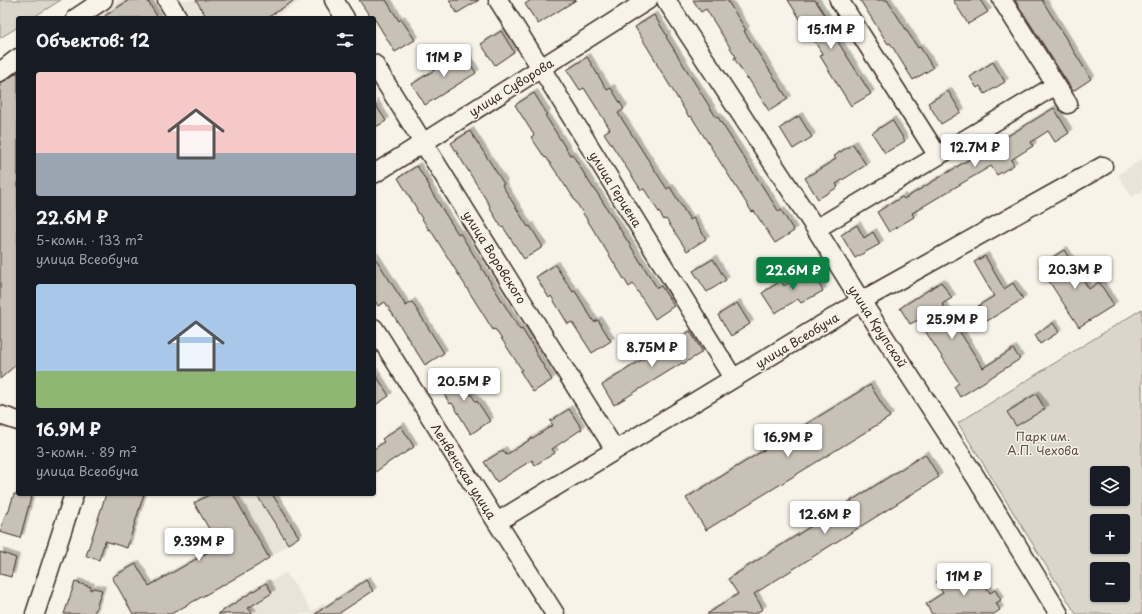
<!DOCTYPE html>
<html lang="ru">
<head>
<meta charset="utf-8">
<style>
  :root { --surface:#171b24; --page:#20242c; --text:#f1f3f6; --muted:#9ea1a6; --accent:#0b8043 }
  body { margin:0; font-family:"Playpen Sans",sans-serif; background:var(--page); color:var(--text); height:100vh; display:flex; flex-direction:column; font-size:15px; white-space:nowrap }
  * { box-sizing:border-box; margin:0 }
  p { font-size:13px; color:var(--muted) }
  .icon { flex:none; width:22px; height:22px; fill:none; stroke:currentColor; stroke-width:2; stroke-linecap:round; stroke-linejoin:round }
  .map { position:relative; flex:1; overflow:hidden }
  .drawer { position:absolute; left:16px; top:16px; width:360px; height:480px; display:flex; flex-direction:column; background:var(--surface); border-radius:4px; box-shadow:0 1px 3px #0004 }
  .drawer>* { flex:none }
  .fabs { position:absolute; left:1090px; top:466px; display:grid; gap:8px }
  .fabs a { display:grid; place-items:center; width:40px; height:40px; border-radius:4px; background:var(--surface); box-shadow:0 1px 3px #0004; font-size:20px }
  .price { position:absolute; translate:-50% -34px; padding:0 9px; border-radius:4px; background:#fff; color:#222; font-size:13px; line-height:26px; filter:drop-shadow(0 1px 2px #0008) }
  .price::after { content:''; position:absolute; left:50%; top:24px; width:12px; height:9px; margin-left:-6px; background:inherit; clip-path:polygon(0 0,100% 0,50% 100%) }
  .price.selected { background:var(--accent); color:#fff }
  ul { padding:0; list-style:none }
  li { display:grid; align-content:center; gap:8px; height:212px; padding:0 20px }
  li span { display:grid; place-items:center; height:124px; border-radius:4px; color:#555 }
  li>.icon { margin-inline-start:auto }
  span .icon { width:72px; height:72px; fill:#fffc; stroke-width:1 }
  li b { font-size:17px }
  h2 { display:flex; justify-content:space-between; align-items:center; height:48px; padding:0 20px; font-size:17px }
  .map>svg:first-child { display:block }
  .built { fill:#e9e4d9 }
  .green { fill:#dbd6cb; stroke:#8b8074; fill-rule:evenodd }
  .building { fill:#c8c1b6; stroke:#3b2a1e; filter:url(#shadow) }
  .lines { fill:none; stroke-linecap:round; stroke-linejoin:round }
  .minor-casing { stroke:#3b2a1e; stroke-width:21 }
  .minor { stroke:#f7f3e8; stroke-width:18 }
  .labels { text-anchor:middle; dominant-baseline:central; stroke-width:3; stroke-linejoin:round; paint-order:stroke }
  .street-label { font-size:12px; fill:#3b2a1e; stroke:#f7f3e8 }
  .park-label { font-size:12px; fill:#5b4c41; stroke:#f7f3e8 }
</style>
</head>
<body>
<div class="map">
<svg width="1142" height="614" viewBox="0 0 1142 614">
  <defs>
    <filter id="shadow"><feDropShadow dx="3.5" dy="-3.5" stdDeviation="0" flood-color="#0004"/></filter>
  </defs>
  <rect width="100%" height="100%" fill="#f7f3e8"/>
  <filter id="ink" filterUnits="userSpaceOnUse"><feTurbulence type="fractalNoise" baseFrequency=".025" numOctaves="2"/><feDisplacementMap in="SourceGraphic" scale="8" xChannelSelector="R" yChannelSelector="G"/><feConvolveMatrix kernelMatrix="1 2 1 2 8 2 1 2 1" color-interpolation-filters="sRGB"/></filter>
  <g filter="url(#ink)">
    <path class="built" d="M119,0h184l-30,18h-183z
      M1142,159v32l-10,6 -14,-22z
      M217,494h55l27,43 -30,21z
      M286,573l26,38 12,-8 2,4 40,-27 7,11 -31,21 1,2h-125l48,-31z"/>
    <path class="green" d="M0,0h61l-29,18h-14v9l-18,11z
      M1142,309v305h-66l-118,-191zM1097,473h26v26h-26zM1097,521h26v26h-26zM1097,569h26v26h-26z"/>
    <path class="building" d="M129,0h18l11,18h-56z
      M196,0h99l-28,18h-60z
      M359,0h27l13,21 2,-2 14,21 -20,12 -21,-34 -1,-1 -2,1z
      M449,0h30l-22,13z
      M531,0h45l-38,24 -13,-20z
      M693,0h34l19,30 -2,1 44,68 -19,12 -21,-33 -1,1 -13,-21 2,-1 -30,-48 -5,3z
      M788,0h27l19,29 -3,2 40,63 -20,12 -31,-50 3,-1z
      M860,0h27l31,48 2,-1 13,21 -20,12 -23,-37 -2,1z
      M953,0h27l8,12 -20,12z
      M1015,0h27l49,79 -18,12z
      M654,15l13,21 -1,1 50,80 1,-1 62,96 2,-2 13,21 -19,12 -21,-32 -2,1 -61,-96 -2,1 -33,-54h1l-22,-36z
      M501,31l13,21 -19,13 -14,-21z
      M463,52l13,21 -51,32 -13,-21z
      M587,57l20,33 4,-2 13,21 -6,4 29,45 20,31 3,-2 20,33 3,-2 13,21 -19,12 -21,-32 -2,1 -20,-31 -3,1 -37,-57 6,-4 -26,-41 -4,2 -13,-20z
      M993,62l12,20 -20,12 -5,-8 -3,2 -7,-11z
      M18,72v291l-18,16v-296l6,-3z
      M948,91l13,21 -20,12 -13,-21z
      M534,93l13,21 -2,1 25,40 2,-1 21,34h1l63,100 4,-2 13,20 -19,13 -22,-35 -4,3 -63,-101v1l-20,-30 -1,1 -14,-21 3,-2 -19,-30z
      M374,102l12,19 -12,7z
      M1054,108l15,25 -14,9 -7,-11 -17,11 2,4 -22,14 3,5 -17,10 -6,-9 -79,47 2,4 -25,15 -12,-20 25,-15 2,2z
      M799,116l13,21 -19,12 -13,-21z
      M892,120l13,21 -20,12 -13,-20z
      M470,131l34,53 -2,1 26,42 2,-1 13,21 -19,12 -21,-32 -1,1 -13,-21 1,-1 -39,-63z
      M853,144l13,21 -30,19 2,3 -20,12 -13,-21 31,-19 -2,-3z
      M417,166l13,21 -1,1 29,46 2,-1 60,97 2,-1 13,21h-1l18,30 -19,12 -13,-21 2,-1 -27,-41 -2,1 -63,-101 -1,1 -13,-21h1l-19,-31z
      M857,225l7,13 9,-6 7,12 -25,14 -14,-23z
      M1064,250l25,39 10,-7 15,23 -35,22 -40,-61z
      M374,256l32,50 6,-4 32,51 -19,12 -40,-63 -7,4 -4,-7z
      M985,256l19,33 9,-6 10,16 -36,22 -9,-15 16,-10 -20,-34z
      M713,259l13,21 -19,12 -14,-21z
      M555,265l18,27 2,-1 19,31 4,-2 13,21 -19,12 -20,-31 -4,2 -17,-28 -2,2 -13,-21z
      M810,269l13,22 -22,12 -3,-4 -23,14 -13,-20 19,-12 3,5z
      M941,282l11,16 -10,6 41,64 30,-19 7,10 -60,38 -6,-10 5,-4 -41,-63 -8,4 -10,-16z
      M737,303l13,21 -19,12 -13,-21z
      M1053,323l6,9 -19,12 -5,-9z
      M690,331l11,18v4l-18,11 -1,-1 -68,42 -12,-20 52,-33 1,2z
      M456,371l20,31 1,-1 13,20 -19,13 -19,-31 -2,1 -13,-21z
      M374,372l15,24 -15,10z
      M870,385l20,32 -184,113 -20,-32z
      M1036,394l9,15 -29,17 -9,-14z
      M569,409l13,20 -30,20 3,4 -20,12 -3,-5 -35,22 -13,-20 19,-12 3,5 47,-30 -3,-4z
      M401,426l13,21 -19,12v-1l-21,15v-24l10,-7 -2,-3z
      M925,454l14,23 -185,117 9,15 -9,5h-47l31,-20 -10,-15z
      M14,494h18l-12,44 -20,-6 6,-19h2z
      M106,494h38l-17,54 -22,-7 -6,19 -13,-4z
      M211,494h22l36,64 -12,8 -86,48h-38l-21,-37 24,-13 13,22 70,-40 -25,-43z
      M256,494h16l27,43 -11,7z
      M0,552l16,6 -5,19 -11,-3z
      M954,571l7,12 16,-10 13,20 5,-3 6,10 -5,3 4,7 -6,4h-62l-6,-10 17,-11 -7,-11z
      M366,580l7,11 -35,23h-23z
      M75,582l16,5 -1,3 4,-2 8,2 -8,24h-30z
      M266,583l6,10 -24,15 5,6h-35z"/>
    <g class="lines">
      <defs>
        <path id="minor" d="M167,0l11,18
          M334,0l11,18
          M498,0l43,68 192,310
          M666,0l150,229 45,72 114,175 84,138
          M839,0l99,156
          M1002,0l66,104
          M76,18l27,-18
          M374,64l241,386
          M0,72l18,-14
          M374,174l274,-174
          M816,229l240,-144
          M374,328l181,286
          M0,415l18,6
          M497,522l364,-221 242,-135
          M35,614l39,-120"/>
      </defs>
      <use href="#minor" class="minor-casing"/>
      <use href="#minor" class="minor"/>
    </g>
  </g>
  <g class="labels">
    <g class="street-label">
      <text transform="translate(511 87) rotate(-32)">улица Суворова</text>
      <text transform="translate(616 189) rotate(58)">улица Герцена</text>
      <text transform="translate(495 257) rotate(58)">улица Воровского</text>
      <text transform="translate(878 326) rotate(57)">улица Крупской</text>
      <text transform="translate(797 340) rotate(-31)">улица Всеобуча</text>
      <text transform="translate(464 471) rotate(58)">Ленвенская улица</text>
    </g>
    <g class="park-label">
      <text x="1043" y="436">Парк им.<tspan x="1043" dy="14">А.П. Чехова</tspan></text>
    </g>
  </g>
</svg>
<div class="fabs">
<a><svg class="icon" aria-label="layers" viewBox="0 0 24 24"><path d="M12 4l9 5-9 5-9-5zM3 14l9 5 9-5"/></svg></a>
<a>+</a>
<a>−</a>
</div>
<b class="price" style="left:831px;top:50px">15.1M ₽</b>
<b class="price" style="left:444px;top:78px">11M ₽</b>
<b class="price" style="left:975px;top:168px">12.7M ₽</b>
<b class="price" style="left:1075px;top:290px">20.3M ₽</b>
<b class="price selected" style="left:793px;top:291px">22.6M ₽</b>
<b class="price" style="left:952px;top:340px">25.9M ₽</b>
<b class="price" style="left:652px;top:368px">8.75M ₽</b>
<b class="price" style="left:464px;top:402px">20.5M ₽</b>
<b class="price" style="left:788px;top:458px">16.9M ₽</b>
<b class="price" style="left:825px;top:535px">12.6M ₽</b>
<b class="price" style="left:199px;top:562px">9.39M ₽</b>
<b class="price" style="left:964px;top:597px">11M ₽</b>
<section class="drawer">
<h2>Объектов: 12<svg class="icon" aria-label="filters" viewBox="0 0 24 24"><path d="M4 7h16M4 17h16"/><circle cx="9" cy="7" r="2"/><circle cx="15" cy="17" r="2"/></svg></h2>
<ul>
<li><span style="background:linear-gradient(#f6c9c9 65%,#9aa5b1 0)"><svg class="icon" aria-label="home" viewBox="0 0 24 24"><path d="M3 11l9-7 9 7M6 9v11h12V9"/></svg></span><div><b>22.6M ₽</b><p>5-комн. · 133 m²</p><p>улица Всеобуча</p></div></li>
<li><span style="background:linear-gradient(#a9c7e8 70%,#8fb573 0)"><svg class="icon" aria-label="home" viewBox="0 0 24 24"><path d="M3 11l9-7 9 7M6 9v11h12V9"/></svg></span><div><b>16.9M ₽</b><p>3-комн. · 89 m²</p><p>улица Всеобуча</p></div></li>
</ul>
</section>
</div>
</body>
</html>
